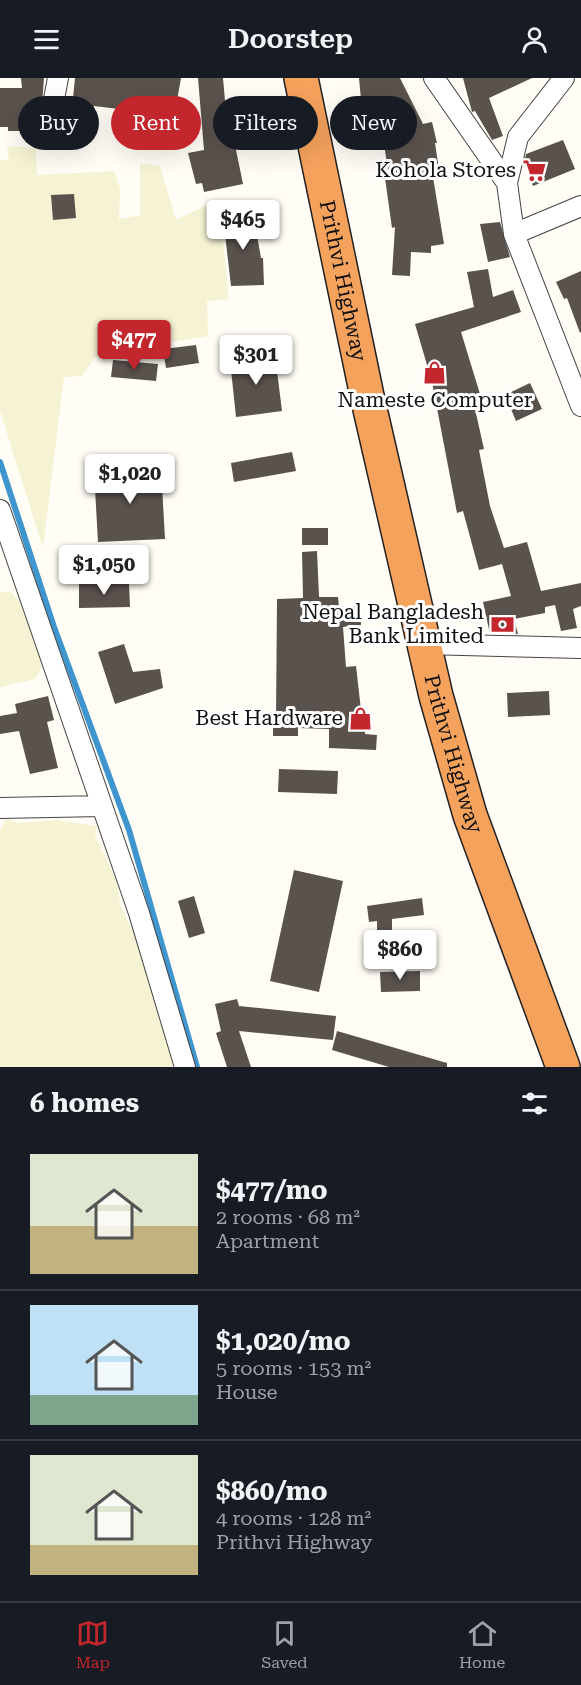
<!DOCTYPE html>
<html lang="en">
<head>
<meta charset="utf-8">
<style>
  :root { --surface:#171b24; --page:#242831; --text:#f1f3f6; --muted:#9ea1a6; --line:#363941; --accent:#c4262e }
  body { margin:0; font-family:"Roboto Serif",serif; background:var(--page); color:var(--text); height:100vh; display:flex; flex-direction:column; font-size:22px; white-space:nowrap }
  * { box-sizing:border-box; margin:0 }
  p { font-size:20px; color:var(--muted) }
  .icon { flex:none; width:33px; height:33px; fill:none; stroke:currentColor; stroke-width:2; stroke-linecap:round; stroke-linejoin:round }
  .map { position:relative; height:989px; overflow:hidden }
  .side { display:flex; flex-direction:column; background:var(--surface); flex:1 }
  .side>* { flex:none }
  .guide { position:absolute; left:18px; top:18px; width:546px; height:54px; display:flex; gap:12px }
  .price { position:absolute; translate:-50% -51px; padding:0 14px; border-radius:6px; background:#fff; color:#222; font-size:20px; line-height:39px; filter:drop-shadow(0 2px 3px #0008) }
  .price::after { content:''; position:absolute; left:50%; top:36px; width:18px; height:14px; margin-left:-9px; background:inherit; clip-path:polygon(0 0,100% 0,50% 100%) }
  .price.on { background:var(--accent); color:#fff }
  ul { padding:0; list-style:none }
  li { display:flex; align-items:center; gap:18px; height:150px; padding:0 30px }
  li+li { border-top:2px solid var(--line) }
  li span { display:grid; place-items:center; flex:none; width:168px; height:120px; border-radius:0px; color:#555 }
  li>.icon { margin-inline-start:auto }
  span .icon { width:72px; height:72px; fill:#fffc; stroke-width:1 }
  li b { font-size:26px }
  h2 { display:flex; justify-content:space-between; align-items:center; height:72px; padding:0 30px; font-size:26px }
  .tag { padding:0 21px; border-radius:27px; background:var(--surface); box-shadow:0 6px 24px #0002; font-size:21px; line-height:54px }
  .tag.on { background:var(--accent); color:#fff }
  header { display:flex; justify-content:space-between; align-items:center; height:78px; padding:0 30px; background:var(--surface); font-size:27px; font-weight:600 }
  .tab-bar { display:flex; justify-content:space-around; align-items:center; height:84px; border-top:2px solid var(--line); background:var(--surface); font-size:16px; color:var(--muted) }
  .tab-bar a { display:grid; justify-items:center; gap:3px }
  .tab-bar .on { color:var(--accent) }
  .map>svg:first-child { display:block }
  .farmland { fill:#f6f3d4 }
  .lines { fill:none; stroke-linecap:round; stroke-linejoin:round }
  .stream { stroke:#3f96cf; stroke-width:6 }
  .building { fill:#5a524d }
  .street-casing { stroke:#444; stroke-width:22 }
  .highway-casing { stroke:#222; stroke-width:36 }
  .street { stroke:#fff; stroke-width:20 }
  .highway { stroke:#f5a25d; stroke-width:33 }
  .labels { text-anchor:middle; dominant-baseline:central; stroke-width:6; stroke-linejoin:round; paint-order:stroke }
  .poi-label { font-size:21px; fill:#111; stroke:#fff; text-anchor:end }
  .street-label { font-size:21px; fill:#111; stroke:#fff }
</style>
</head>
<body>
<header><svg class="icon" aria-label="menu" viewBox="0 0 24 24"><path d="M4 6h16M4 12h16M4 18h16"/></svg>Doorstep<svg class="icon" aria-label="person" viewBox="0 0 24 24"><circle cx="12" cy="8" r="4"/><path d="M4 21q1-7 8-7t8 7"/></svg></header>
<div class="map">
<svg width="581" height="989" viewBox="0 0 581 989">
  <rect width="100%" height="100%" fill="#fffdf5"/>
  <path class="farmland" d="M7,68l29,2 1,27 77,-4 6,17 -1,31 21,-4v-52l20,3 16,54 43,-21 10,100 -22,2 1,35 -48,8 -4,15 -60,-3 -14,20 -18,1 -21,171 -43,-137v-251h9z
    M0,514h11l12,14 16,38 3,23 -7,12 -35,8z
    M6,740l13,5 37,-3 41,6 -2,9 22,48 3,21 24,52 6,32 17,48 6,31h-173v-235z"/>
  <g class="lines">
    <path class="stream" d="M0,384l54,165 75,203 68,237"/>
  </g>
  <path class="building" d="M21,0h23l-4,53h-32v-4h-8v-39h22z
    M75,0h106l-7,39 -55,-11v3l-25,-3 -2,14 -21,-2z
    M198,0h25l6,68 6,-1 8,39 -39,8 -2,-9 -6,1 -8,-31 16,-3z
    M359,0h41l23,46 9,-2 5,21h-2l5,33 -7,1 11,67 -13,2v7l-20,-1 -1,24 -18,-1 3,-48 -3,1 -8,-57h4l-6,-41 -18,1z
    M463,0h69l-43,20 14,38 -11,4 -17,-29 -3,1z
    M563,62l12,29 -42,17 -9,-23 2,-9z
    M74,116l2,24 -23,2 -2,-25z
    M253,135l8,45h2l1,27 -33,1 -8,-69z
    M500,144l10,35 -22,5 -8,-38z
    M488,191l5,28 20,-7 8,22 -60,20 23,75 -9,2 9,40 -5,1 11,56 14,42 23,-6 14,49 40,-8v23l-8,3 4,19 -16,3 -6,-26 -10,2v6l-31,6 4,15h-28l-7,-32 28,-6 -9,-32 -23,6 -16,-59 -6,2 -25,-131 -17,-58 59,-17 -7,-35z
    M581,193v61l-1,1 -13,-35 -3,1 -8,-17z
    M196,267l3,18 -33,5 -3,-19z
    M275,277l7,56 -46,6 -6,-57z
    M113,282l45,4 -2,17 -45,-4z
    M530,305l12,26 -26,12 -11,-26z
    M292,374l4,19 -62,11 -3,-19z
    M161,389l4,72 -67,3 -4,-71z
    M302,450h26v17h-26z
    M317,473l2,46h19l1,10 21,-1 1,19 -18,2 3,40 10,-1 5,44h5l-1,24 12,1 -1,15 -47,-2v-19l-31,-1v8h-25v-17h3l1,-120 26,-1 -1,-46z
    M129,505l1,24 -51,1v-24z
    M124,566l9,28 27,-3 3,19 -48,16 -17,-52z
    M549,613l1,24 -42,2 -1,-24z
    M48,618l6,24 -7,2 11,46 -28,6 -11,-43 -19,3v-18l17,-3 -2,-9z
    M279,691l59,2 -1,23 -59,-2z
    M294,792l49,11 -24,111 -49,-11z
    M194,818l11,37 -16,5 -11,-37z
    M422,820l2,17 -32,4v27h-15v-25l-8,1 -2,-16z
    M420,893v20l-39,1 -1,-20z
    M237,921l2,7 97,10 -3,24 -94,-9 12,36h-24l-11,-34 5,-2 -6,-27z
    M337,953l110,32v4h-58l-57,-17z"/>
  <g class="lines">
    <defs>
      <path id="street" d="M58,0l-7,37 1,20 11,1
        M434,0l73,105 7,51 67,172
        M507,105l11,-46 46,-59
        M514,156l67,-28
        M0,432l139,403 46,154
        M425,566l156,4
        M0,730l102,-2"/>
      <g id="highway">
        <path id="s1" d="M301,0l66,318 69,300 34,119 93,252"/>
      </g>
    </defs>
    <use href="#street" class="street-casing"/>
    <use href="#highway" class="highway-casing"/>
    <use href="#street" class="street"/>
    <use href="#highway" class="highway"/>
  </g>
  <defs>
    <symbol id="supermarket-bare" viewBox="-9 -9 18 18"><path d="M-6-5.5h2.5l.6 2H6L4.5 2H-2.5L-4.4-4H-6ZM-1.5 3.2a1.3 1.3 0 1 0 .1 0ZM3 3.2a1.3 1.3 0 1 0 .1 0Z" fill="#c4262e" stroke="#fff" stroke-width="2.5" paint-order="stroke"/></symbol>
    <symbol id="shop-bare" viewBox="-9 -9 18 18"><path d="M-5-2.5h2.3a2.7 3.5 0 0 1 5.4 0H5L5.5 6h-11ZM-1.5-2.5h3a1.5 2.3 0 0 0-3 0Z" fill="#c4262e" stroke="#fff" stroke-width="2.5" paint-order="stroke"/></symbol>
    <symbol id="bank-bare" viewBox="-9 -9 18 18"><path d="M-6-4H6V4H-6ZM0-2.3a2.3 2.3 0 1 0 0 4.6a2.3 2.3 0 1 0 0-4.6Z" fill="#c4262e" stroke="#fff" stroke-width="2.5" paint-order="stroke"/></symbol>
  </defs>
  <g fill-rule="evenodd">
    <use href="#supermarket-bare" x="518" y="76" width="33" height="33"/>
    <use href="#shop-bare" x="418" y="278" width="33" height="33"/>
    <use href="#bank-bare" x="486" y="530" width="33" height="33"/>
    <use href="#shop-bare" x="344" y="624" width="33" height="33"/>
  </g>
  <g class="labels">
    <g class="poi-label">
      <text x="516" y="92">Kohola Stores</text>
      <text x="435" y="322" text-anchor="middle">Nameste Computer</text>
      <text x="484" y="534">Nepal Bangladesh<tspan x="484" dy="24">Bank Limited</tspan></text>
      <text x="343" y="640">Best Hardware</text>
    </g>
    <g class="street-label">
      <text stroke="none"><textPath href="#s1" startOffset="207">Prithvi Highway</textPath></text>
      <text stroke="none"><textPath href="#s1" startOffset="693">Prithvi Highway</textPath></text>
    </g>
  </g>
</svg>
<b class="price" style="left:243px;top:173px">$465</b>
<b class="price on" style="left:134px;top:293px">$477</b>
<b class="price" style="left:256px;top:308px">$301</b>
<b class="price" style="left:130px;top:427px">$1,020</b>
<b class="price" style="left:104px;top:518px">$1,050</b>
<b class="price" style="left:400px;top:903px">$860</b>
<div class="guide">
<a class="tag">Buy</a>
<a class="tag on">Rent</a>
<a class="tag">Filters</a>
<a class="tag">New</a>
</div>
</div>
<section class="side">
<h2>6 homes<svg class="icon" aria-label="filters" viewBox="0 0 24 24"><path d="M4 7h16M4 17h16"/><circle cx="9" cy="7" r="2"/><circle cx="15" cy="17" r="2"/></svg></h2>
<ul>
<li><span style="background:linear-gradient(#dfe7d0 60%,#c2b280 0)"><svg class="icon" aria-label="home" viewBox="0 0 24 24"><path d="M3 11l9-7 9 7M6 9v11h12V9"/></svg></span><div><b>$477/mo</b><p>2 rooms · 68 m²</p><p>Apartment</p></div></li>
<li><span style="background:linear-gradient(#bfe0f5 75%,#7fa58c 0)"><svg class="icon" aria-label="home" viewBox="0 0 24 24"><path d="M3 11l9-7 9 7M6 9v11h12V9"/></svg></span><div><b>$1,020/mo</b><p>5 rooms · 153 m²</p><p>House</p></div></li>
<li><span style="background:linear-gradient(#dfe7d0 75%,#c2b280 0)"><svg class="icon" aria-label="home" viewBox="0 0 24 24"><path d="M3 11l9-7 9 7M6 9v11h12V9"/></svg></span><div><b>$860/mo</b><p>4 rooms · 128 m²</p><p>Prithvi Highway</p></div></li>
</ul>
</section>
<nav class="tab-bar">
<a class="on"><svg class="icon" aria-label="map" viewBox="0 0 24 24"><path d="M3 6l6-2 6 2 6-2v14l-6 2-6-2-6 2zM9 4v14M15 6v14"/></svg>Map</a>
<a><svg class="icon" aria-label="saved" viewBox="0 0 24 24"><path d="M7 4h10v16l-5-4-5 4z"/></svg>Saved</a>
<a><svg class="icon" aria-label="home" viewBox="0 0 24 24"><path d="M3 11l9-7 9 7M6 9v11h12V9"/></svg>Home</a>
</nav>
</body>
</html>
